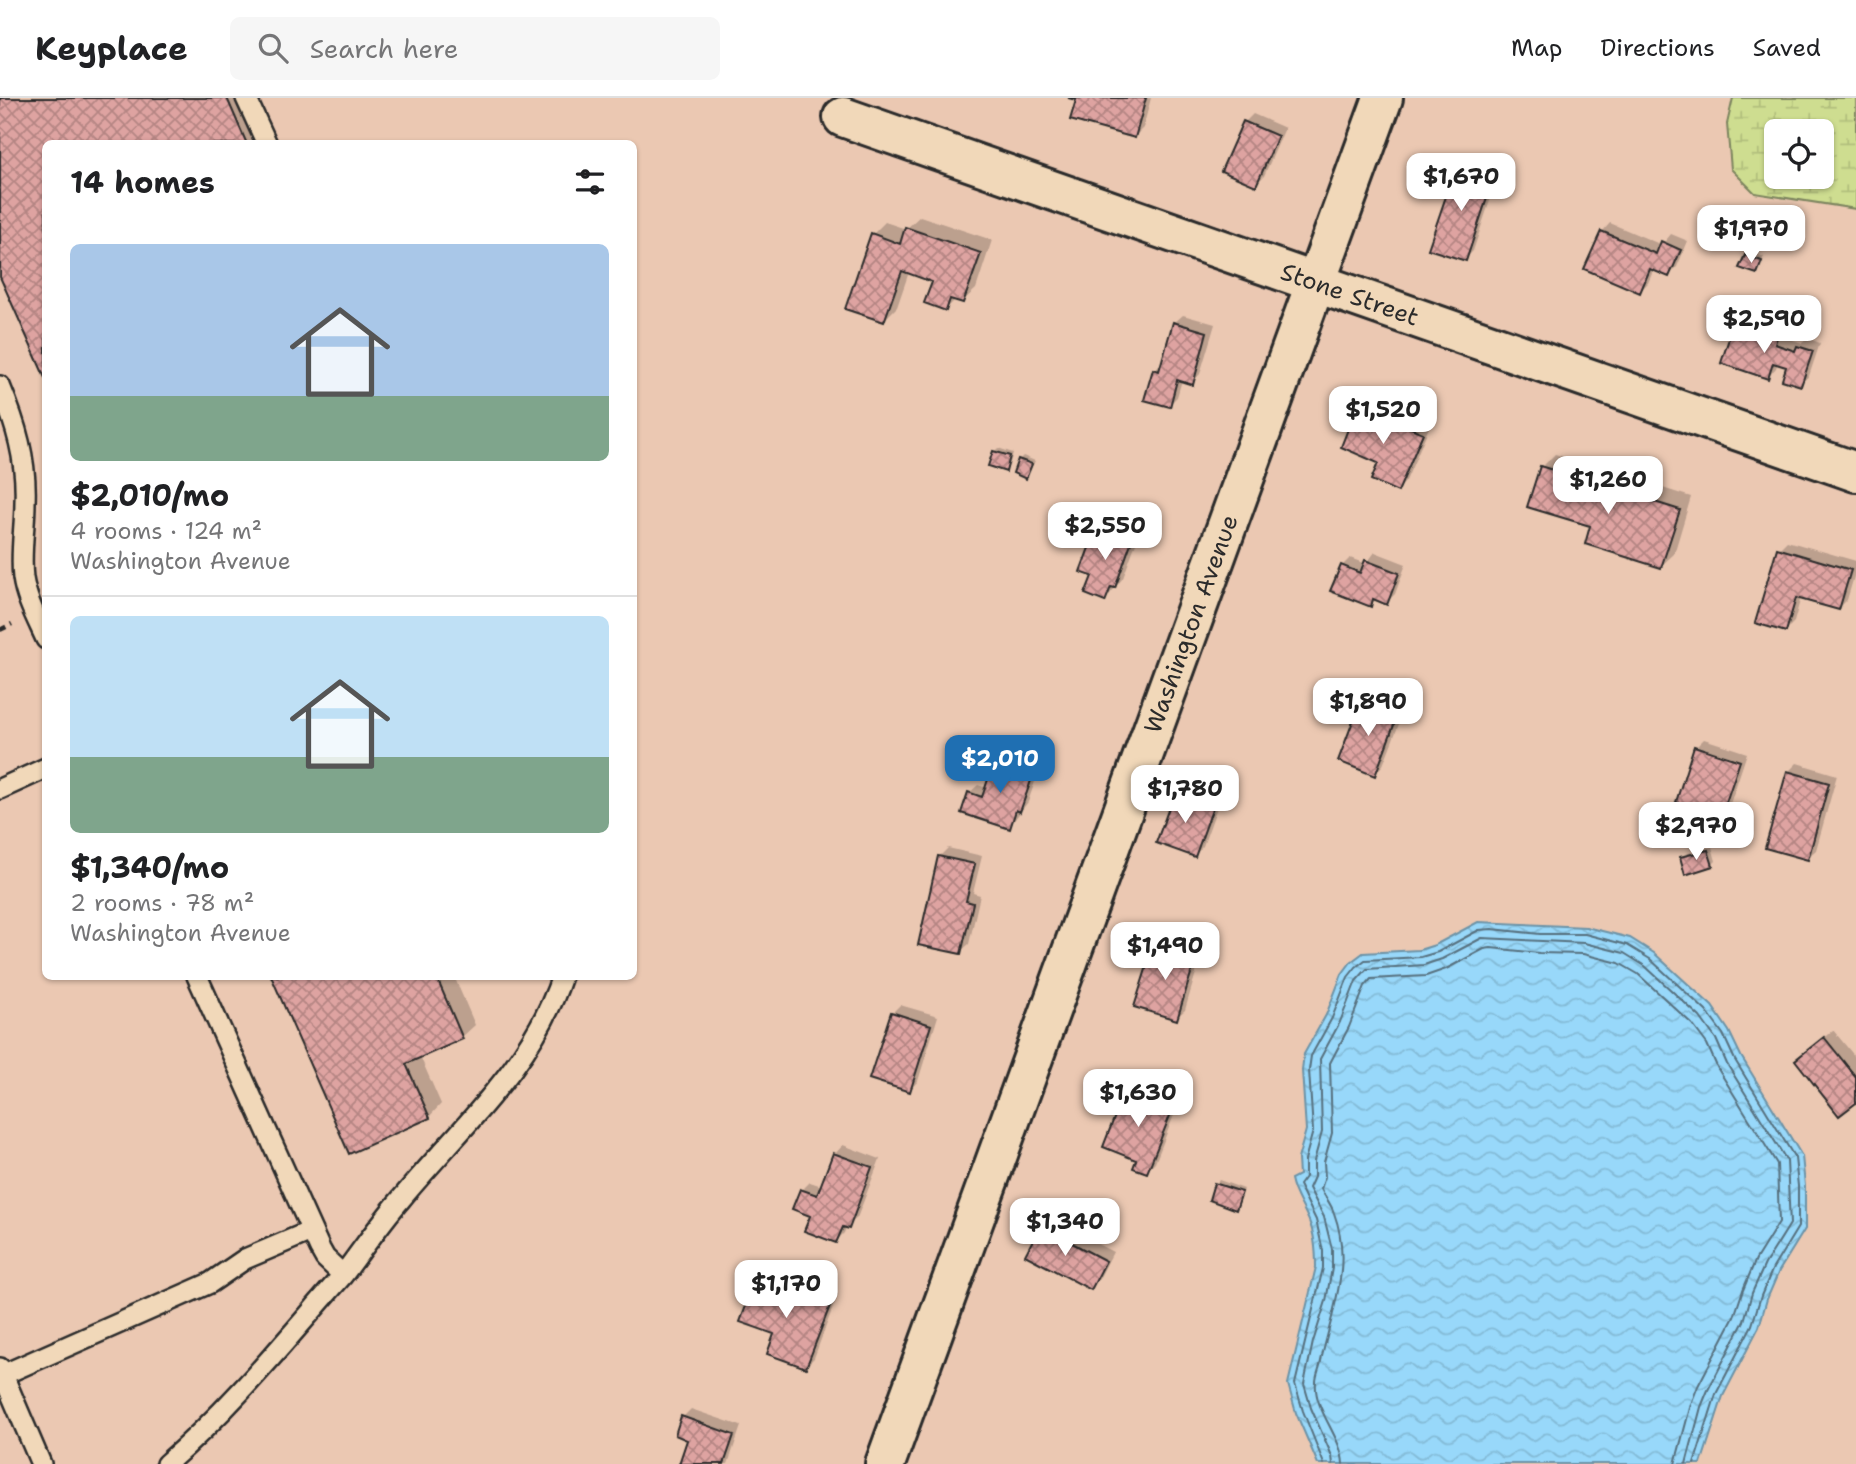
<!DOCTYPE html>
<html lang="en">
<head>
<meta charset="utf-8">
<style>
  :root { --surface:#fff; --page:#f6f6f6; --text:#202124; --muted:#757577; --line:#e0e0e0; --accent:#1f6fb2 }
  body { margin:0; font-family:"Shantell Sans",sans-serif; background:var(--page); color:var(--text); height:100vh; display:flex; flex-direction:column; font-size:26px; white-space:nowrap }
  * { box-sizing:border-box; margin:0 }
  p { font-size:23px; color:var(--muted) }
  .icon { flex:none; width:38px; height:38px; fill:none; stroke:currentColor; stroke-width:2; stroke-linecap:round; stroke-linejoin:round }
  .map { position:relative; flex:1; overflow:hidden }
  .side { position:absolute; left:42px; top:42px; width:595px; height:840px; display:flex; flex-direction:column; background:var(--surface); border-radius:10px; box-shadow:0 2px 5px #0004 }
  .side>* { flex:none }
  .fabs { position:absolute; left:1764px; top:21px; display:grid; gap:14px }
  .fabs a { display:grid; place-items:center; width:70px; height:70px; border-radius:10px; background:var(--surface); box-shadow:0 2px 5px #0004; font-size:35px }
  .price { position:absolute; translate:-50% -60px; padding:0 16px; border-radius:14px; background:#fff; color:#222; font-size:23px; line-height:46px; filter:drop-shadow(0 2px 4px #0008) }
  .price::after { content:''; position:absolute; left:50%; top:42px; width:21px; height:16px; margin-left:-10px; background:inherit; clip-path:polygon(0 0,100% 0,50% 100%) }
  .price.on { background:var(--accent); color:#fff }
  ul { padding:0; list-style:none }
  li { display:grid; align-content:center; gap:14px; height:371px; padding:0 28px }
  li+li { border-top:2px solid var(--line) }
  li span { display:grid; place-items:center; height:217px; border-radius:10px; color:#555 }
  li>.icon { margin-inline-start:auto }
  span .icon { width:126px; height:126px; fill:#fffc; stroke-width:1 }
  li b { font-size:30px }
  h2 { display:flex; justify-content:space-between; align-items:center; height:84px; padding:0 28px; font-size:30px }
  header { display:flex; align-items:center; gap:42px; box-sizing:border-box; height:98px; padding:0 35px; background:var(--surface); border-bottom:2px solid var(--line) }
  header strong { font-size:33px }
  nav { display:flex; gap:38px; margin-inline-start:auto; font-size:24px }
  .search { width:490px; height:63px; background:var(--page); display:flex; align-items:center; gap:18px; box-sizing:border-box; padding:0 24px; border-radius:10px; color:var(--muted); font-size:26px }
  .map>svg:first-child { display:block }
  .wetland { fill:url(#wetland-marsh); stroke:#7c845e; stroke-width:2; fill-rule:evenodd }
  .water { fill:url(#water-waves); stroke:#6c93a7; stroke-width:2 }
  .shadow { fill:#0003; fill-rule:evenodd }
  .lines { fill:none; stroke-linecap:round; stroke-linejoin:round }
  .shore { stroke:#57707e; stroke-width:2 }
  .building { fill:url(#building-cross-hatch); stroke:#2b2b2b; stroke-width:2 }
  .service-casing { stroke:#2b2b2b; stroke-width:24 }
  .minor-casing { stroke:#2b2b2b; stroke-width:44 }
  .path { stroke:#2b2b2b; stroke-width:4.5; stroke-dasharray:7 5; stroke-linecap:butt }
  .service { stroke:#f1d8b9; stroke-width:19 }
  .minor { stroke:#f1d8b9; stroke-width:38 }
  .labels { text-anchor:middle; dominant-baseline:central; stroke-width:6; stroke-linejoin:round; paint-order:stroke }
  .street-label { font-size:24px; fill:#2b2b2b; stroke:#f1d8b9 }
</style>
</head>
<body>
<header>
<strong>Keyplace</strong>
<div class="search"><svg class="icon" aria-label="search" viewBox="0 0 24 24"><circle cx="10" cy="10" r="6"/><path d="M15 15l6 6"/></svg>Search here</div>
<nav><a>Map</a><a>Directions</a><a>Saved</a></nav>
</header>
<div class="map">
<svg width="1856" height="1366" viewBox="0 0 1856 1366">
  <defs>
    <pattern id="wetland-marsh" width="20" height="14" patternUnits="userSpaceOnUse" patternTransform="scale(1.75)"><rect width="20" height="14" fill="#cedd90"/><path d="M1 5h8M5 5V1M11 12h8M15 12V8" fill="none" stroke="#b1be7c"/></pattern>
    <pattern id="water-waves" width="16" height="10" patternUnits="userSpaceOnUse" patternTransform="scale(1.75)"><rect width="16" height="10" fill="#98d8fa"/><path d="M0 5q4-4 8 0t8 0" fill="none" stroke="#83bad6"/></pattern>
    <pattern id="building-cross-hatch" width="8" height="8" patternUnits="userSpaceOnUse" patternTransform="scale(1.75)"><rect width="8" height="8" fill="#dea3a1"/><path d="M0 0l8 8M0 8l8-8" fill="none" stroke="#b48583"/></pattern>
  </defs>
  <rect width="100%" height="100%" fill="#ebc8b2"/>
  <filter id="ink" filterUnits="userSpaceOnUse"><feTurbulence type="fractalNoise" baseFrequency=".0143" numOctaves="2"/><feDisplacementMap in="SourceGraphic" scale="14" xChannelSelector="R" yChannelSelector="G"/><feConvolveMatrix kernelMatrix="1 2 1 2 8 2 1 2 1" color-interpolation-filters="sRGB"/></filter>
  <g filter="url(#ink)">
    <path class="wetland" d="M1733,0h123v111l-101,-16 -24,-24 -4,-45zM1776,33h46v46h-46z"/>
    <path class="water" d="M1478,824l108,5 44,11 24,15 58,53 17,25 12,25 61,100 3,30v43l-26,42 -12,28 -8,28 -36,69 -22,68h-383l-22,-51 -8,-29 28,-117c0,-15 -1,-32 -7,-46 -6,-15 -15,-26 -18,-42l8,-4 -1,-16 8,-29 -4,-60 2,-16 22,-39 16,-41 9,-12 12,-9 56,-3 16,-5z"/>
    <path class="shadow" d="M0,0h245l20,46h-219l-46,129z
      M1075,0h76l-8,30 -8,8z
      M1253,16l32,14 -21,48 -8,8 -11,-62z
      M1467,59l34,11 -28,83 -8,8 -7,-94z
      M920,118l72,24 -16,49 -13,12 -7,-2 -10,10 -12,-28 -25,-9 -12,35 -13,13 -11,-86 12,-12 21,7z
      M1610,125l52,22 9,-11 17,7 -11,26 -8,8 -15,-6 -6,14 -8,8 -38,-59z
      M1750,154l14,5 -8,15 -10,-16z
      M1183,217l32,9 -15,50 -8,9 -10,-3 -5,17 -8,8 -15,-35 9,-9 11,-38z
      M1744,218l40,13 -2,7 20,7 5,-5 13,5 -11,33 -9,8 -12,-19 -10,-3 -2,6 -8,9 -33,-53z
      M1367,300l63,27 -24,56 -8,9 -18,-28 -37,-16 16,-39z
      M998,350l15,5 -4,13 -4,4 -11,-18z
      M1555,356l136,43 -17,57 -13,12 -69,-41 -50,-58z
      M1023,358l12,5 -9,16 -7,-17z
      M1105,424l17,6 4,-4 15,5 -18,49 -18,22 -11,-25 3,-45zM1099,431l25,9 -1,3 -24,-9z
      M1787,443l69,20v9l-9,30 -8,8 -38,-11 -7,25 -8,8 -7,-81z
      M1375,454l31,12 -11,30 -9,9 -10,-4 -6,6 -28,-39 8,-8 16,6z
      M1371,595l35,13 -23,59 -9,9 -11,-73z
      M1704,641l43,14 -18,54 -8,8 -25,-68z
      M1005,654l36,12 -13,38 -19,25 -40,-34 9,-8 9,3 9,-28z
      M1797,665l40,12 -21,75 -9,8 -19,-86z
      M1183,688l37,13 -17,47 -8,9 -20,-60z
      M1712,749l4,14 -4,4 -30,-7 4,-4z
      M948,750l34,8 -9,37 7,2 -11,49 -9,8 -20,-96z
      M1164,839l39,12 -18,61 -9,8 -21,-73z
      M273,878h181l21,49 -13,12 -42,19 21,48 -12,13z
      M900,907l38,11 -20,65 -8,9 -18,-77z
      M1833,932l23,28v42l-59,-40z
      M1135,985l45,17 -25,63 -8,8 -9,-12 -11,-68z
      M843,1047l37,14 -23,59 -10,8 -3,7 -8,8 -24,-26 -10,-25 8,-8 12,4 13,-32z
      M1219,1082l25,9 -5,15 -4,4 -19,-24z
      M1049,1121l64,33 -14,27 -8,8 -50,-60z
      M767,1172l71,24 -24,64 -8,8 -30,-33 -17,-55z
      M691,1311l50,17 -13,38h-47l9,-25 -7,-22z"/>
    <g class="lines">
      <path class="shore" d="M1324,1366l-21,-53 -8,-27 28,-116v-17l-7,-31 -17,-35 6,-8v-17l8,-29 -4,-61 2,-14 21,-38 16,-41 8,-10 9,-7 56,-3 17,-5 41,-22 13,-1 48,5h45l42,11 23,14 56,52 17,23 12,26 60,98 3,28v41l-25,41 -12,28 -9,29 -36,69 -22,70
        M1333,1366l-1,-8 -21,-48 -7,-24 9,-42 13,-41 6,-33v-19l-8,-32 -15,-29 5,-11v-16l8,-29 -2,-73 20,-37 16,-41 11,-12 57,-4 18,-6 40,-21 102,5 40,10 21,13 55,51 16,22 11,25 60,97 3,63 -25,40 -13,29 -8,28 -36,69 -7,17 -15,57
        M1343,1366c-1,-27 -30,-55 -27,-82 0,-7 4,-14 5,-21 11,-50 32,-97 13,-148 -3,-9 -9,-16 -13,-24l4,-12 -1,-15 8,-29 -2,-70 19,-36 16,-41 6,-7 55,-3 20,-7 38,-20 7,-1 48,5 44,1 36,9 19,11 54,50 15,20 11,25 59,95 2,58 -23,37 -13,31 -9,27 -36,69 -7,18 -16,60"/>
    </g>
    <path class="building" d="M0,0h227l20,46h-201v236l-46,-103z
      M1068,0h78l-11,40 -65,-18 6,-20z
      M1243,23l35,15 -22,50 -35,-15z
      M1457,66l37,13 -28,84 -38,-12z
      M905,129l76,26 -18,50 -13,-4 -4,12 -22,-8 8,-21 -30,-11 -18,51 -39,-13 26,-76 29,11z
      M1601,133l55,23 5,-13 20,9 -12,27 -19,-8 -10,24 -56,-24z
      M1745,157l17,6 -5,13 -18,-6z
      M1173,224l34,10 -14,53 -16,-5 -7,27 -26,-7 9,-31 6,2z
      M1734,225l43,14 -2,7 20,7 2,-5 16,5 -12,35 -19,-6 4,-13 -13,-4 -5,16 -47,-16z
      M1357,308l66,27 -25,59 -27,-12 7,-17 -37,-16z
      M993,353l17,5 -4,16 -18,-6z
      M1018,361l14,5 -6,15 -13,-6z
      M1540,368l140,44 -19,58 -76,-24 5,-18 -63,-19z
      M1096,431l19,7 2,-5 16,6 -18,51 -4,-1 -6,15 -20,-8 7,-18 -12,-4z
      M1777,450l74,22 -12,40 -43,-12 -10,34 -31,-9z
      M1365,462l34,13 -12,32 -14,-6 -2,8 -41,-16 11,-26 19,8z
      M1361,602l37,14 -23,62 -37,-15z
      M1694,648l46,15 -19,56 -45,-15z
      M995,661l39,13 -14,40 -4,-2 -6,19 -49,-16 7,-21 14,5z
      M1787,673l42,12 -21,77 -43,-12z
      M1174,696l39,13 -18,50 -39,-14z
      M1708,752l5,16 -28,9 -5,-18z
      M938,758l37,8 -9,37 7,2 -12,51 -43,-9z
      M1154,846l42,13 -19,63 -43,-13z
      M271,878h165l27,63 -57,25 24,54 -81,36z
      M891,914l40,13 -21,67 -41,-13z
      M1824,939l32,40v26l-17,13 -44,-56z
      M1125,992l48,18 -26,65 -14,-5 3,-8 -33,-13z
      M833,1055l39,14 -23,62 -6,-2 -7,16 -32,-12 6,-15 -18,-7 8,-20 17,6z
      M1214,1085l28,9 -6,18 -27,-10z
      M1040,1128l66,35 -15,29 -66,-35z
      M757,1179l74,26 -25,65 -39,-14 7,-20 -34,-12z
      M681,1318l53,19 -10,29h-45l8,-24 -12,-5z"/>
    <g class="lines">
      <defs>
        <path id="service" d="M246,0l21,46
          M0,288c16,38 27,74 25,116 0,25 -5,51 -2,76 3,21 14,41 23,61
          M0,691l46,-21
          M343,1177c19,-25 37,-52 58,-76 58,-70 132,-134 161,-223
          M0,1270l41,96
          M0,1278l210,-93 35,-24 66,-28
          M166,1366c65,-56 120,-124 177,-189l-18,-17 -5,-9 -123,-273"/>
        <g id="minor">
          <path id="s1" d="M843,19l1013,355"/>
          <path id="s2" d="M885,1366l498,-1366"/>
        </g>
      </defs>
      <use href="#service" class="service-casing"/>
      <use href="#minor" class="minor-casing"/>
      <path class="path" d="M0,532l12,-6"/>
      <use href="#service" class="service"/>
      <use href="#minor" class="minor"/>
    </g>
  </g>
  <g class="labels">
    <g class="street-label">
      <text stroke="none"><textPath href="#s1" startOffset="537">Stone Street</textPath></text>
      <text stroke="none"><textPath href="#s2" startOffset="894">Washington Avenue</textPath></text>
    </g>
  </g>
</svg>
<div class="fabs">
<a><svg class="icon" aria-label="locate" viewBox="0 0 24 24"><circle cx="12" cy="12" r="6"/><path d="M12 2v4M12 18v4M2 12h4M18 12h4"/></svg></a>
</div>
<b class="price" style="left:1461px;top:115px">$1,670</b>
<b class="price" style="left:1751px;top:167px">$1,970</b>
<b class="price" style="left:1764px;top:257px">$2,590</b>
<b class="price" style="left:1383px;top:348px">$1,520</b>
<b class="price" style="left:1608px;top:418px">$1,260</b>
<b class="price" style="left:1105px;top:464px">$2,550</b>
<b class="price" style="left:1368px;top:640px">$1,890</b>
<b class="price on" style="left:1000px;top:697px">$2,010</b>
<b class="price" style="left:1185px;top:727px">$1,780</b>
<b class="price" style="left:1696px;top:764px">$2,970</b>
<b class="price" style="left:1165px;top:884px">$1,490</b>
<b class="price" style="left:1138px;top:1031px">$1,630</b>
<b class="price" style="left:1065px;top:1160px">$1,340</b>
<b class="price" style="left:786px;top:1222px">$1,170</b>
<section class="side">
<h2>14 homes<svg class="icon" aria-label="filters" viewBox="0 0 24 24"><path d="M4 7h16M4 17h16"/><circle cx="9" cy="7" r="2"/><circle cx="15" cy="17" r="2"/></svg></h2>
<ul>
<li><span style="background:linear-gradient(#a9c7e8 70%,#7fa58c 0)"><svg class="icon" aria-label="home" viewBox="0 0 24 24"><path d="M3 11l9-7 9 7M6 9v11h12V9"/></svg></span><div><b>$2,010/mo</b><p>4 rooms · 124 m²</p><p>Washington Avenue</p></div></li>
<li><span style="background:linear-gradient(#bfe0f5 65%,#7fa58c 0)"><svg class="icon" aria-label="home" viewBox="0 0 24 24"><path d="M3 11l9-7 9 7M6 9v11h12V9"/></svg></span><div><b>$1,340/mo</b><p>2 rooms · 78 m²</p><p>Washington Avenue</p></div></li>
</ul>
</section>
</div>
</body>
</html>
